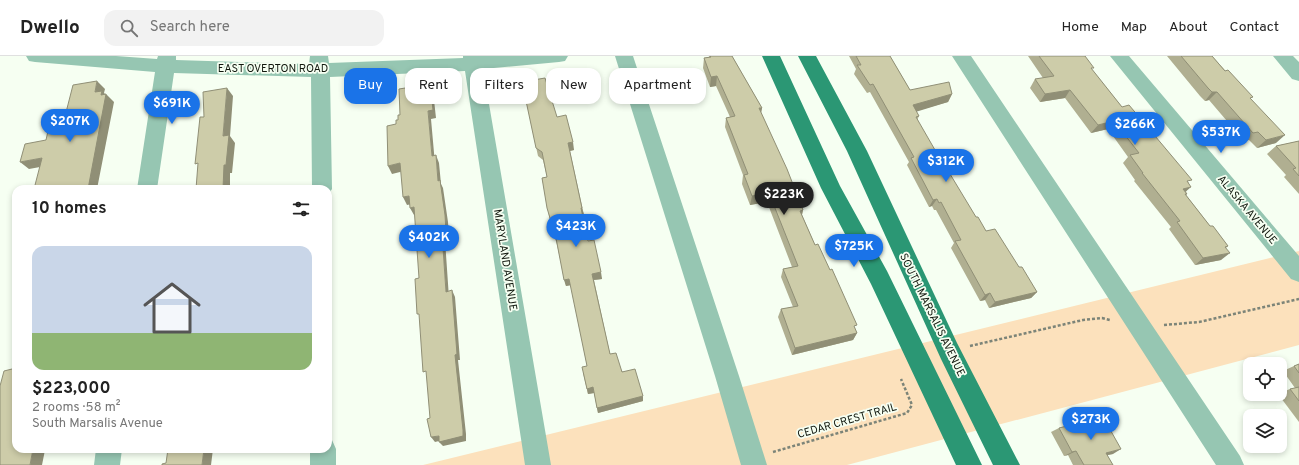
<!DOCTYPE html>
<html lang="en">
<head>
<meta charset="utf-8">
<style>
  :root { --surface:#fff; --page:#f2f2f2; --text:#222; --muted:#767676; --line:#e0e0e0; --accent:#1a73e8 }
  body { margin:0; font-family:Overpass,sans-serif; background:var(--page); color:var(--text); height:100vh; display:flex; flex-direction:column; font-size:15px; white-space:nowrap }
  * { box-sizing:border-box; margin:0 }
  p { font-size:13px; color:var(--muted) }
  .icon { flex:none; width:22px; height:22px; fill:none; stroke:currentColor; stroke-width:2; stroke-linecap:round; stroke-linejoin:round }
  .map { position:relative; flex:1; overflow:hidden }
  .panel { position:absolute; left:12px; top:129px; width:320px; height:268px; display:flex; flex-direction:column; background:var(--surface); border-radius:12px; box-shadow:0 2px 6px #0003 }
  .panel>* { flex:none }
  .top-card { position:absolute; left:344px; top:12px; width:380px; height:36px; display:flex; gap:8px }
  .fabs { position:absolute; left:1243px; top:301px; display:grid; gap:8px }
  .fabs a { display:grid; place-items:center; width:44px; height:44px; border-radius:8px; background:var(--surface); box-shadow:0 2px 6px #0003; font-size:20px }
  .price { position:absolute; translate:-50% -34px; padding:0 9px; border-radius:14px; background:var(--accent); color:#fff; font-size:13px; line-height:26px; filter:drop-shadow(0 1px 2px #0008) }
  .price::after { content:''; position:absolute; left:50%; top:24px; width:12px; height:9px; margin-left:-6px; background:inherit; clip-path:polygon(0 0,100% 0,50% 100%) }
  .price.selected { background:#222; color:#fff }
  ul { padding:0; list-style:none }
  li { display:grid; align-content:center; gap:8px; height:212px; padding:0 20px }
  li+li { border-top:1px solid var(--line) }
  li span { display:grid; place-items:center; height:124px; border-radius:12px; color:#555 }
  li>.icon { margin-inline-start:auto }
  span .icon { width:72px; height:72px; fill:#fffc; stroke-width:1 }
  li b { font-size:17px }
  h2 { display:flex; justify-content:space-between; align-items:center; height:48px; padding:0 20px; font-size:17px }
  .pill { padding:0 14px; border-radius:12px; background:var(--surface); box-shadow:0 2px 6px #0003; font-size:14px; line-height:36px }
  .pill.selected { background:var(--accent); color:#fff }
  header { display:flex; align-items:center; gap:24px; box-sizing:border-box; height:56px; padding:0 20px; background:var(--surface); border-bottom:1px solid var(--line) }
  header strong { font-size:19px }
  nav { display:flex; gap:22px; margin-inline-start:auto; font-size:14px }
  .search { width:280px; height:36px; background:var(--page); display:flex; align-items:center; gap:10px; box-sizing:border-box; padding:0 14px; border-radius:12px; color:var(--muted); font-size:15px }
  .map>svg:first-child { display:block }
  .green { fill:#fce1bc }
  .lines { fill:none; stroke-linecap:round; stroke-linejoin:round }
  .path { stroke:#7c8478; stroke-width:2.5; stroke-dasharray:3 2; stroke-linecap:butt }
  .minor { fill:#96c6b2; fill-rule:evenodd }
  .major { fill:#2b9774; fill-rule:evenodd }
  .wall { fill:#b0af91 }
  .shaded-wall { fill:#908f76 }
  .building { fill:#cdcca9; stroke:#908f76 }
  .labels { text-anchor:middle; dominant-baseline:central; stroke-width:3.5; stroke-linejoin:round; paint-order:stroke }
  .street-label { font-size:11px; fill:#11180e; stroke:#f6fff2 }
</style>
</head>
<body>
<header>
<strong>Dwello</strong>
<div class="search"><svg class="icon" aria-label="search" viewBox="0 0 24 24"><circle cx="10" cy="10" r="6"/><path d="M15 15l6 6"/></svg>Search here</div>
<nav><a>Home</a><a>Map</a><a>About</a><a>Contact</a></nav>
</header>
<div class="map">
<svg width="1299" height="409" viewBox="0 0 1299 409">
  <rect width="100%" height="100%" fill="#f6fff2"/>
  <path class="green" d="M1299,195v94l-452,120h-424z"/>
  <g class="lines">
    <path class="path" d="M1164,269l35,-3 100,-23
      M970,290l113,-26 19,-2 8,2
      M773,396l134,-39 5,-8 -11,-26"/>
    <path class="minor" d="M26,0h90l41,3 1,-3h18v4l133,4 1,-8h18l1,7 134,-5v-2h105l-3,5 -6,1 -76,7 68,396h-26l-60,-394 -135,6 2,112 -4,6v-6h-16l-1,-112 -137,-4 -17,116h-20l18,-117 -120,-10 -6,-1z
      M615,0h18l106,320 28,89h-26l-26,-89z
      M952,0h19l269,400 4,9h-28z
      M1110,0h19l170,200v26l-8,-3z
      M1273,0h20l6,6v19l-7,-2z
      M328,382l4,2 4,9v16h-26v-16h18z
      M96,393h26l-2,16h-26z"/>
    <path class="major" d="M762,0h18l60,130 47,85 95,194h-26l-85,-181 -50,-96z
      M798,0h18l51,95 90,192 63,122h-27l-52,-106 -94,-208z"/>
  </g>
  <path class="wall" d="M709,0h23l30,52 -1,5 42,97 -1,5 13,30 42,88 -4,7 -61,15 -14,-38 3,-8 12,-2 -12,-30 2,-8 9,-2 -25,-65 -17,3 -8,-21 1,-9 -18,-48 1,-9 4,-1 -14,-31 -6,1 -7,-19 1,-10 5,-1z
    M849,0h41l20,34 42,4 -4,8 -32,9 3,5 -2,4 27,50 32,47 10,14 33,36 18,25 -6,6 -42,10 -4,-8 -5,1 -29,-53 3,-5 -18,-33h-2l-2,-4 -3,1 -22,-42 2,-3 -39,-70 -3,1 -13,-19 2,-5z
    M1028,0h57l7,14 30,37 67,76 -3,9 1,2 -1,1 24,31 18,20 -2,2 -5,12 -26,5 -26,-36 2,-2 -37,-46 1,-1 -12,-17 5,-6 -20,-28 -17,4 -26,-35 -25,4 -10,-14 5,-9 8,-1z
    M1167,0h45l39,43 25,44 -19,5 -8,-8 -5,1 -35,-41 -4,1 -5,-5z
    M522,26l35,35 17,33 -4,1 14,64h-2l6,26 14,38 -8,1 16,74 33,47 -45,12 -4,-20 -6,1 -5,-21 4,-7 -16,-81 -5,1 -9,-41 -8,-29 -7,-38 5,-1 -4,-17 -5,-4z
    M1299,85v53l-15,-17 2,-2 -19,-21 9,-8z
    M1299,308v58l-21,-28h2v-1l10,-4 5,-1 -12,-17 11,-5z
    M1059,372l54,26 -6,1 6,10h-40l-5,-10 -4,1 -13,-24z"/>
  <path class="shaded-wall" d="M717,20l-1,10 -6,1 1,-10z
    M97,25l8,8 -1,4 2,2v-1l8,8 -17,87h-9l7,-97z
    M424,29l3,8h-2z
    M227,32l6,8 -3,40 5,7 -3,30h-2v16h-7v-53z
    M1070,34l-5,8 -25,4 5,-8z
    M431,36l3,8 2,18 -5,1 4,45 -3,-8 -4,-45z
    M1212,36h5l-8,8 -4,1z
    M952,38l-4,8 -39,12 4,-9z
    M759,52h3l-2,9z
    M1114,65l-6,8 -17,4 7,-8z
    M1285,79l-9,8 -19,5 9,-8z
    M573,86l1,8 -5,1 -1,-8z
    M436,99l3,8 2,21 2,4 5,34 1,17 -4,1 4,58 -3,-6z
    M42,102l9,7 -22,4 -9,-7z
    M400,107l4,8 -12,3 -4,-8z
    M1191,131l-8,7v-5z
    M769,137l-2,9 -17,3 2,-9z
    M409,140l3,8 -5,1 -4,-8z
    M937,143l-5,7 -3,1 4,-7z
    M414,151l4,8h-4l-4,-7z
    M581,152h1l2,7h-2z
    M803,154l-2,9 -1,-8z
    M1230,197l-9,7 -26,5 8,-7z
    M601,216l1,7 -9,1 -1,-6z
    M569,223l2,6 -5,1 -2,-6z
    M452,234l3,7 5,63h-2l8,74v7l-23,5 -4,-4 16,-87z
    M1037,236l-6,6 -42,10 6,-6z
    M990,237l-5,7 -5,1 5,-6z
    M857,277l-4,7 -61,15 3,-7z
    M593,331l1,6 -6,1 -1,-5z
    M643,340v5l-45,12 -1,-5z
    M439,380l4,4 -8,2 -4,-5z
    M33,393l12,1 -3,15h-12z
    M204,393h9l-2,16h-9z
    M1121,393l-8,5 -16,3 9,-4z
    M1076,395l-8,4 -4,1 8,-4z"/>
  <path class="building" d="M710,0h22l30,52h-3l28,61 16,41 -3,1 15,34 3,-1 12,26 2,-1 25,56 -3,1 3,7 -62,15 -14,-39 17,-3 -15,-37 15,-3 -29,-73 -17,3 -8,-21 4,-1 -22,-56 9,-2 -18,-40 -6,1 -7,-19 7,-1z
    M856,0h34l20,34 39,-8 3,12 -39,11 6,11 -3,1 19,33h2l7,20 3,-1 29,48h2l8,14 9,-2 24,38h3l15,25 -42,10 -5,-9 -5,2 -30,-54 6,-1 -20,-38 -2,1 -2,-4 -4,1 -22,-42 3,-1 -41,-73 -3,1 -13,-20h4z
    M1039,0h46l9,12h-3l31,39 7,-2 63,75 -5,1 4,6 -8,2 4,5h-2l25,32h3l15,20 -3,1 5,6 -27,5 -26,-36 3,-1 -38,-48h1l-13,-18 9,-2 -25,-32 -16,4 -28,-35 -25,4 -10,-15 19,-3z
    M1181,0h31l13,15 3,-1 25,27 -3,1 35,37 -19,5 -8,-8 -5,1 -36,-41h-5l-4,-4z
    M545,22l12,39 9,-2 7,27 -5,1 14,65h-1l7,33 6,-1 7,32 -9,2 18,80 6,-1 6,19 13,-3 8,27 -46,12 -4,-21 -6,2 -5,-22 5,-1 -18,-87 -5,1 -8,-42 -9,-30 -5,-30 5,-1 -5,-25 -6,-4 -14,-66z
    M97,25l-2,11 7,-1 -1,4 5,-1 -18,95h-54l8,-31 -22,4 5,-18 21,-4 2,-9 14,-3 11,-43z
    M424,29l1,8 6,-1 2,18 -5,1 4,45 4,-1 2,26 2,-1 5,35 1,17 -4,1 4,59 6,-2 5,64 -2,1 8,75v6l-24,6v-6l-8,1 -4,-18 3,-1 -4,-47 -3,1 -4,-58h-2l-2,-35 4,-1 -5,-71 -4,1 -1,-12 -6,1 -3,-34 -12,3 -1,-40 9,-2v-4h2v-5h2l-1,-26z
    M227,32l-4,48 6,-1 -3,30h-2l-1,24h-27l2,-26 -3,1 5,-47h4l-1,-25z
    M1299,85v35l-6,-7 3,-1 -20,-22z
    M1299,308v9l-5,-7z
    M16,312v81h17l-3,16h-30v-79l4,-15z
    M1299,331v14l-9,-12z
    M1103,361l18,32 -15,4 7,12h-29l-8,-14 -4,1 -13,-24z
    M168,393h36l-2,16h-40v-1l4,-1z"/>
  <g class="labels">
    <g class="street-label">
      <text x="273" y="13">EAST OVERTON ROAD</text>
      <text transform="translate(1247 154) rotate(50)">ALASKA AVENUE</text>
      <text transform="translate(505 204) rotate(81)">MARYLAND AVENUE</text>
      <text transform="translate(932 259) rotate(64)">SOUTH MARSALIS AVENUE</text>
      <text transform="translate(847 365) rotate(-16)">CEDAR CREST TRAIL</text>
    </g>
  </g>
</svg>
<div class="fabs">
<a><svg class="icon" aria-label="locate" viewBox="0 0 24 24"><circle cx="12" cy="12" r="6"/><path d="M12 2v4M12 18v4M2 12h4M18 12h4"/></svg></a>
<a><svg class="icon" aria-label="layers" viewBox="0 0 24 24"><path d="M12 4l9 5-9 5-9-5zM3 14l9 5 9-5"/></svg></a>
</div>
<b class="price" style="left:172px;top:69px">$691K</b>
<b class="price" style="left:70px;top:87px">$207K</b>
<b class="price" style="left:1135px;top:90px">$266K</b>
<b class="price" style="left:1221px;top:98px">$537K</b>
<b class="price" style="left:946px;top:127px">$312K</b>
<b class="price selected" style="left:784px;top:160px">$223K</b>
<b class="price" style="left:576px;top:192px">$423K</b>
<b class="price" style="left:429px;top:203px">$402K</b>
<b class="price" style="left:854px;top:212px">$725K</b>
<b class="price" style="left:1091px;top:385px">$273K</b>
<div class="top-card">
<a class="pill selected">Buy</a>
<a class="pill">Rent</a>
<a class="pill">Filters</a>
<a class="pill">New</a>
<a class="pill">Apartment</a>
</div>
<section class="panel">
<h2>10 homes<svg class="icon" aria-label="filters" viewBox="0 0 24 24"><path d="M4 7h16M4 17h16"/><circle cx="9" cy="7" r="2"/><circle cx="15" cy="17" r="2"/></svg></h2>
<ul>
<li><span style="background:linear-gradient(#c9d6e8 70%,#8fb573 0)"><svg class="icon" aria-label="home" viewBox="0 0 24 24"><path d="M3 11l9-7 9 7M6 9v11h12V9"/></svg></span><div><b>$223,000</b><p>2 rooms · 58 m²</p><p>South Marsalis Avenue</p></div></li>
</ul>
</section>
</div>
</body>
</html>
